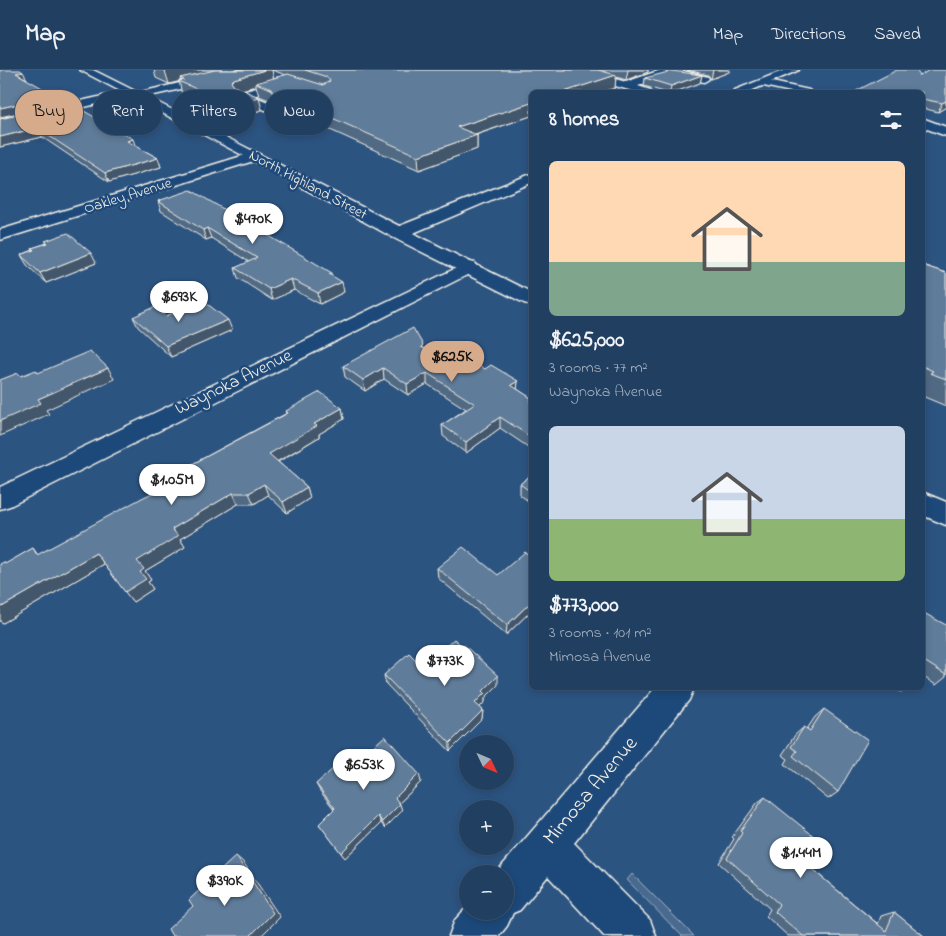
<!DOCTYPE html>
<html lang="en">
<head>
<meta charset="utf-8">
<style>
  :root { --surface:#213f61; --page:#294667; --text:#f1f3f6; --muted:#a2afbd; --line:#3e5876; --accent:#d6ab8b }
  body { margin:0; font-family:"Indie Flower",sans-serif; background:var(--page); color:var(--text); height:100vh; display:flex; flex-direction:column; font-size:19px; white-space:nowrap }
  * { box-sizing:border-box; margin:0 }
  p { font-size:16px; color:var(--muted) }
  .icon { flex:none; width:28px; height:28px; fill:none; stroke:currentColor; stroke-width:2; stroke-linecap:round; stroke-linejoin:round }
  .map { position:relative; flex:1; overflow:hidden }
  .drawer { position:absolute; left:529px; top:20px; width:396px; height:600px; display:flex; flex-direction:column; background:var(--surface); border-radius:8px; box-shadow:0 2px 8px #0003,0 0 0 1px var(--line) }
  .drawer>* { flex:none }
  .guide { position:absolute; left:15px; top:20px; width:439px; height:45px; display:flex; gap:10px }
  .needle { width:32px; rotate:134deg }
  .fabs { position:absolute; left:459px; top:665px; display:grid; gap:10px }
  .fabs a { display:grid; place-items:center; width:55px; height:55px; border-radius:50%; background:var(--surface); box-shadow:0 2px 8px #0003,0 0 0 1px var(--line); font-size:25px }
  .price { position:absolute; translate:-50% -42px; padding:0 11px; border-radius:18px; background:#fff; color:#222; font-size:16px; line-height:32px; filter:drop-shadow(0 1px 2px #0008) }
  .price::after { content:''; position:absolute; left:50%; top:30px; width:15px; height:11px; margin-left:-8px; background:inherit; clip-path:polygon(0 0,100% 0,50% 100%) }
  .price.on { background:var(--accent); color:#111 }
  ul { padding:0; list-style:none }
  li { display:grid; align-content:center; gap:10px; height:265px; padding:0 20px }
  li span { display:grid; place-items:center; height:155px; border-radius:8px; color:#555 }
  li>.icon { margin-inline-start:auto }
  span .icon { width:90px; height:90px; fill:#fffc; stroke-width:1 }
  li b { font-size:21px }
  h2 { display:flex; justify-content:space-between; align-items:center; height:60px; padding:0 20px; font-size:21px }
  .pill { padding:0 18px; border-radius:22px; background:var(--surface); box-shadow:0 2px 8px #0003,0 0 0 1px var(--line); font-size:18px; line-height:45px }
  .pill.on { background:var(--accent); color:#111 }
  header { display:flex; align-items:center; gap:30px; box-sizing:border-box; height:70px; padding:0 25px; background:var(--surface); border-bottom:1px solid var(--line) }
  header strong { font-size:24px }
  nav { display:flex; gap:28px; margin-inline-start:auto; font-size:18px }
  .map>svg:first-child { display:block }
  .green { fill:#496b90; stroke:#9eaebc }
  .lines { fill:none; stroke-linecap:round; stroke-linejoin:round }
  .minor-casing { stroke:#f4f1e8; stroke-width:3 }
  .tertiary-casing { stroke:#f4f1e8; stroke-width:3 }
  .secondary-casing { stroke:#f4f1e8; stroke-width:3 }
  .minor { fill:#1f4a7a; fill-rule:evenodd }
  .tertiary { fill:#1f4a7a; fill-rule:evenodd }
  .secondary { fill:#1f4a7a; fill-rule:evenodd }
  .wall { fill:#516a84; stroke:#f4f1e8; fill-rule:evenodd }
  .shaded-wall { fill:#42566c; stroke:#f4f1e8 }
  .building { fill:#5e7b9a; stroke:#f4f1e8 }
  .labels { text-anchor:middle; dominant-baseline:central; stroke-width:5; stroke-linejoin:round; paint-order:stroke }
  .far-street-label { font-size:15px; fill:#f4f1e8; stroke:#1f4a7a }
  .street-label { font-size:18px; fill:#f4f1e8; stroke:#1f4a7a }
  .near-street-label { font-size:21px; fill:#f4f1e8; stroke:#1f4a7a }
</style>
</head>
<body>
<header>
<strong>Map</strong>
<nav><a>Map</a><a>Directions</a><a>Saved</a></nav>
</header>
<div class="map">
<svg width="946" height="866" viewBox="0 0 946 866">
  <rect width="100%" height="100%" fill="#2c5481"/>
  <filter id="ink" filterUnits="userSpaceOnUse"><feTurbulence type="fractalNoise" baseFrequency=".02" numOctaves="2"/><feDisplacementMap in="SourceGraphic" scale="10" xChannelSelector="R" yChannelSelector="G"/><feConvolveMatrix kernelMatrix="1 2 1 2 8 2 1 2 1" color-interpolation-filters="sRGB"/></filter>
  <g filter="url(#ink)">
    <path class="green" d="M632,804l62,62h-12l-55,-56z"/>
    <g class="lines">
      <defs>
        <path id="minor" d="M237,0h19l-5,3 -114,26 -6,-3 -131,31v-8l130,-29 6,3z
          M566,0h17l43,12 35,-12h18l29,7 1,2 -5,3c-33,-7 -34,-8 -66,4l12,4 1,2h-15l-69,-20z
          M289,9l6,3 -2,2 -40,12 20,8 2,3 -2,3h-8l-29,-15 2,-2z
          M763,10l46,10 2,2h-20l-32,-7 -2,-2z
          M922,48l24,9v9l-24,-9z
          M255,82l7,4 -2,3 -260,81v-10z
          M469,192l6,1 3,4 -3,4 -465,235 -10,3v-22z
          M655,618h39l-5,12 -115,143 76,77 6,16h-52l-56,-60 -28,34 -7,3 -6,13 -8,10h-50l6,-16 13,-14v5h37v-37h-10z"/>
        <path id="tertiary" d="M785,0h14l-51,22h-15l2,-2z
          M531,104v9l-127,54h-12l-2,-4 2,-4z"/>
        <path id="secondary" d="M80,0h13c147,73 291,150 438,222v13l-7,-2 -132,-66 -142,-78z
          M922,422l24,10v23l-24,-10z"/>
      </defs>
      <use href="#minor" class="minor-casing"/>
      <use href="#tertiary" class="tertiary-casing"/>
      <use href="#secondary" class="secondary-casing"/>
      <use href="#minor" class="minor"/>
      <use href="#tertiary" class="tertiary"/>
      <use href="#secondary" class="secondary"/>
    </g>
    <path class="wall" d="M154,0h494v2l-22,8 -10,-3 -1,11 -84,4v24l-55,19h1v14l-58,21 -111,-50 -4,1 -28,-13 -2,-6 -15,-6 -3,-10 -13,4 19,20 -16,4 -5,-3 -13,4 -46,-21 -3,-13 -10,3 -13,-6zM272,0l14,5 -13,3z
      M687,0h43l-1,2 -18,7 -3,-4z
      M946,0v37l-8,5 -16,-4v-16l-2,-16z
      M702,5l-2,8 -25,9h-11l-20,-6 1,-8z
      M0,49l136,27 22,12 3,9 -52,15 -67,-45 -42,10z
      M158,131l175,75 11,16 -24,12 -26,-14 -22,10 -34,-22 -3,-10 14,-6 -38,-24 -5,2 -45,-29z
      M45,171l51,22 -50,20 -19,-18 -6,-10 12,-5 -1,-2 15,-5z
      M922,192l3,4 21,7v133l-24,-10z
      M188,241l44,19 -61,27 -33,-30 -5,-10 33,-1z
      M423,278l7,4 55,17 33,12 -1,8 14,9v51l-31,-21 -34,25 -23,-17 -1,-11 24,-16 -39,-25 -19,11 -24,-16 -19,12 -20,-14 -2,-11z
      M342,338l2,11 -25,15v3l-41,25 29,25 3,11 -23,15 -19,-18 -14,9h-16l-58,35 5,8 -40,24 6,9 -3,2 5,7 -20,13 -29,-38 -101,59 -3,-2 6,-57 27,-16 5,7 150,-80 -3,-7 102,-55 -1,-2z
      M531,405v28l-11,-8v-11z
      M531,487v54l-25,24 -68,-57 -1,-10 61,7z
      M922,542l24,22v43l-10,8 -14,-9z
      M423,597l75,18 -13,13v4l-6,5 4,3 -1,9 -32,32 -64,-67 -2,-9z
      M894,618h12l-5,4z
      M824,639l14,83 -10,7 -43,-35 3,-5 -6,-4 13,-20 9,-8 3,2 8,-12z
      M360,688l61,24 -22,21 3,8 -17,17 -4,-5 -36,35 -26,-34 15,-15 -14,-18 -4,-7z
      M765,727l42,68 71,59 3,-8 13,-4 30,24h-136l-22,-20 4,-7 -51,-46 15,-24 -2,-2 25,-34z"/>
    <path class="shaded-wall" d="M170,0h59l-49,8 1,3 -12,3 -4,-13z
      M264,0h8l2,11 -18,2v3l-19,5 -6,-9 3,-3z
      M628,0h20v2l-22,8z
      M713,0h17l-1,2 -18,7z
      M23,2l4,7 -11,-6z
      M616,5l-1,13 -14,4h-37z
      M702,5l-2,8 -25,9h-5l1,-6z
      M56,26l3,8 -59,13v-9z
      M259,27l3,13 -16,4 -3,-13z
      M237,28l4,13 -13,4 -4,-14z
      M946,31v6l-8,5 4,-9z
      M531,33v13l-74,25v-14z
      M305,36l3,14 -4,1 -3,-14z
      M37,58l5,9 -42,10v-10z
      M477,65v14l-58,21 -1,-14z
      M133,69l3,9 -9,-7z
      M158,88l3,9 -52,15 -4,-9z
      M207,158l4,10 -5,2 -3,-10z
      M91,183l5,10 -50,20 -6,-10z
      M291,209l3,11 -22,10 -3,-11z
      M342,212l2,10 -24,12 -2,-11z
      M228,250l4,10 -61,27 -5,-11z
      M108,298l6,11 -68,31 3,4 -49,22v-15l38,-22z
      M383,298l1,11 -19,12 -2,-11z
      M427,303v11l-19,11 -1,-11z
      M518,311l-1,11 -6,-7z
      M342,338l2,11 -25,15v3l-46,27 -4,-10 45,-30z
      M500,347v11l-34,25v-11z
      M264,414l4,11 -14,9 -5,-11z
      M307,417l3,11 -23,15 -4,-11z
      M233,423l5,11 -58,35 5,8 -40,24 6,9 -3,2 5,7 -20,13 -8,-10 15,-20 -3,-11 35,-32z
      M96,483l8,11 -101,59 -3,-2v-13z
      M531,532v9l-25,24 1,-10z
      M498,606v9l-13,13v4l-10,10v-9l8,-12z
      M483,640l-1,9 -32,32v-8z
      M419,704l2,8 -24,23 -2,-7z
      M400,734l2,7 -17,17 -3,-6z
      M378,746l3,7 -36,35 -4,-5z
      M236,786l7,6 37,55 -19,19h-11z"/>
    <path class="building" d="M0,0h20l3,2 -7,1 40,23 -56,12z
      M215,0h50l-31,9 -3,3 3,4 25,11 -16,4 -6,-3 -13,3 -46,-20 6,-1 -4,-2z
      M305,0h293l18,5 -52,17h-33v11l-74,24 20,8 -59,21 -113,-50 -4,1 -27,-12 -3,-6 -15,-6 32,-9 35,11 7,-4 -3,-4z
      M897,0h19l4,6 9,-6h17v31l-4,2 -20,-4v-7h-68z
      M672,1l30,4 -31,11 -26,-8z
      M70,33l63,36 -6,2 31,17 -53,15 -68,-45 -37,9v-18z
      M191,120l141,83 -3,1 13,8 -24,11 -27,-14 -22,10 -34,-21 22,-10 -50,-30 -4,2 -45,-29z
      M68,163l23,20 -51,20 -19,-18 13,-5 -2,-2 16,-5 -3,-2z
      M922,192l3,4 21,7v106l-16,-6 3,-2 -11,-5z
      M206,233l22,17 -62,26 -33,-29 22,-10 11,9 19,-8 3,3z
      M413,258l10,17 -2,2 9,5 14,-8 41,25 6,-4 27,16 -7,4 20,13v39l-31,-20 -34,25 -24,-17 33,-21 -48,-31 -20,11 -24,-16 -20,12 -20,-14z
      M90,281l18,17 -70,31 3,4 -41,18v-41l18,-7 3,3 15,-6 2,3z
      M320,322l22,16 -28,16 3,2 -48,28 38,33 -24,15 -19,-18 -15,9h-16l-61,36 6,7 -41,25 7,8 -4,3 6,7 -21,13 -29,-39 -96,55v-44l4,-2 1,2 28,-16 4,7 105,-57 48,-24 -5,-6 103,-55 -2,-2z
      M531,405v17l-11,-8z
      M463,477l35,28 27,-23 6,5v45l-24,23 -70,-57z
      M922,542l24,13v6l-1,2 1,1v41l-22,-14 -2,2z
      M454,569l7,6 2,-1 35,32 -15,15 2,2 -10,10 8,7 -33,33 -66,-68 25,-22 14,14z
      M824,639l44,31 -30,52 -45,-36 4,-5 -6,-4 13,-20 6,4z
      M385,666l34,38 -24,24 5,6 -18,18 -4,-6 -37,37 -22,-29 16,-16 -19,-24 38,-34 6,8z
      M765,727l55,44 -13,24 79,66 8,-19 30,24h-121l-28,-24 4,-8 -52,-46 15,-25 -2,-2z
      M236,786l37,57 -23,23h-78l-4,-7 25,-23 -4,-6z"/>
  </g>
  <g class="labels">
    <g class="far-street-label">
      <text transform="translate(308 115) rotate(28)">North Highland Street</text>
      <text transform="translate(128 126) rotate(-17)">Oakley Avenue</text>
    </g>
    <g class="street-label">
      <text transform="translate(234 313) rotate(-26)">Waynoka Avenue</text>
    </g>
    <g class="near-street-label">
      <text transform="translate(591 721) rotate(-50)">Mimosa Avenue</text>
    </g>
  </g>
</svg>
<div class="fabs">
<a><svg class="needle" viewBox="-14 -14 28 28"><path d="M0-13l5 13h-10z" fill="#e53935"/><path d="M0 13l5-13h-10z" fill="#a2afbd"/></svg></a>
<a>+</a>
<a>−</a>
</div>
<b class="price" style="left:253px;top:175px">$470K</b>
<b class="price" style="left:179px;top:253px">$693K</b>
<b class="price on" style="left:452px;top:313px">$625K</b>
<b class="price" style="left:172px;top:436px">$1.05M</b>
<b class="price" style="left:445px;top:617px">$773K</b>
<b class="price" style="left:364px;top:721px">$653K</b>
<b class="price" style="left:801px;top:809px">$1.44M</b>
<b class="price" style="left:225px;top:837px">$390K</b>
<div class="guide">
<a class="pill on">Buy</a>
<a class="pill">Rent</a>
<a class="pill">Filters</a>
<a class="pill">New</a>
</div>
<section class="drawer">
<h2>8 homes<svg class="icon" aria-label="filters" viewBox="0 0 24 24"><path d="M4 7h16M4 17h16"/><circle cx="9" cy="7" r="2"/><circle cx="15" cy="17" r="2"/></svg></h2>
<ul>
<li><span style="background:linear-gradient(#ffd9b3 65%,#7fa58c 0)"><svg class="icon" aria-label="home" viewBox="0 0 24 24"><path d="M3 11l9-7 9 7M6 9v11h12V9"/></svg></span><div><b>$625,000</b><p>3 rooms · 77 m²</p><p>Waynoka Avenue</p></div></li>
<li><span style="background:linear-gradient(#c9d6e8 60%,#8fb573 0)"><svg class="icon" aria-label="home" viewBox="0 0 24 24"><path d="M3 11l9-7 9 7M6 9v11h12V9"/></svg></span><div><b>$773,000</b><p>3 rooms · 101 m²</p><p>Mimosa Avenue</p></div></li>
</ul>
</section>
</div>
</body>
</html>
